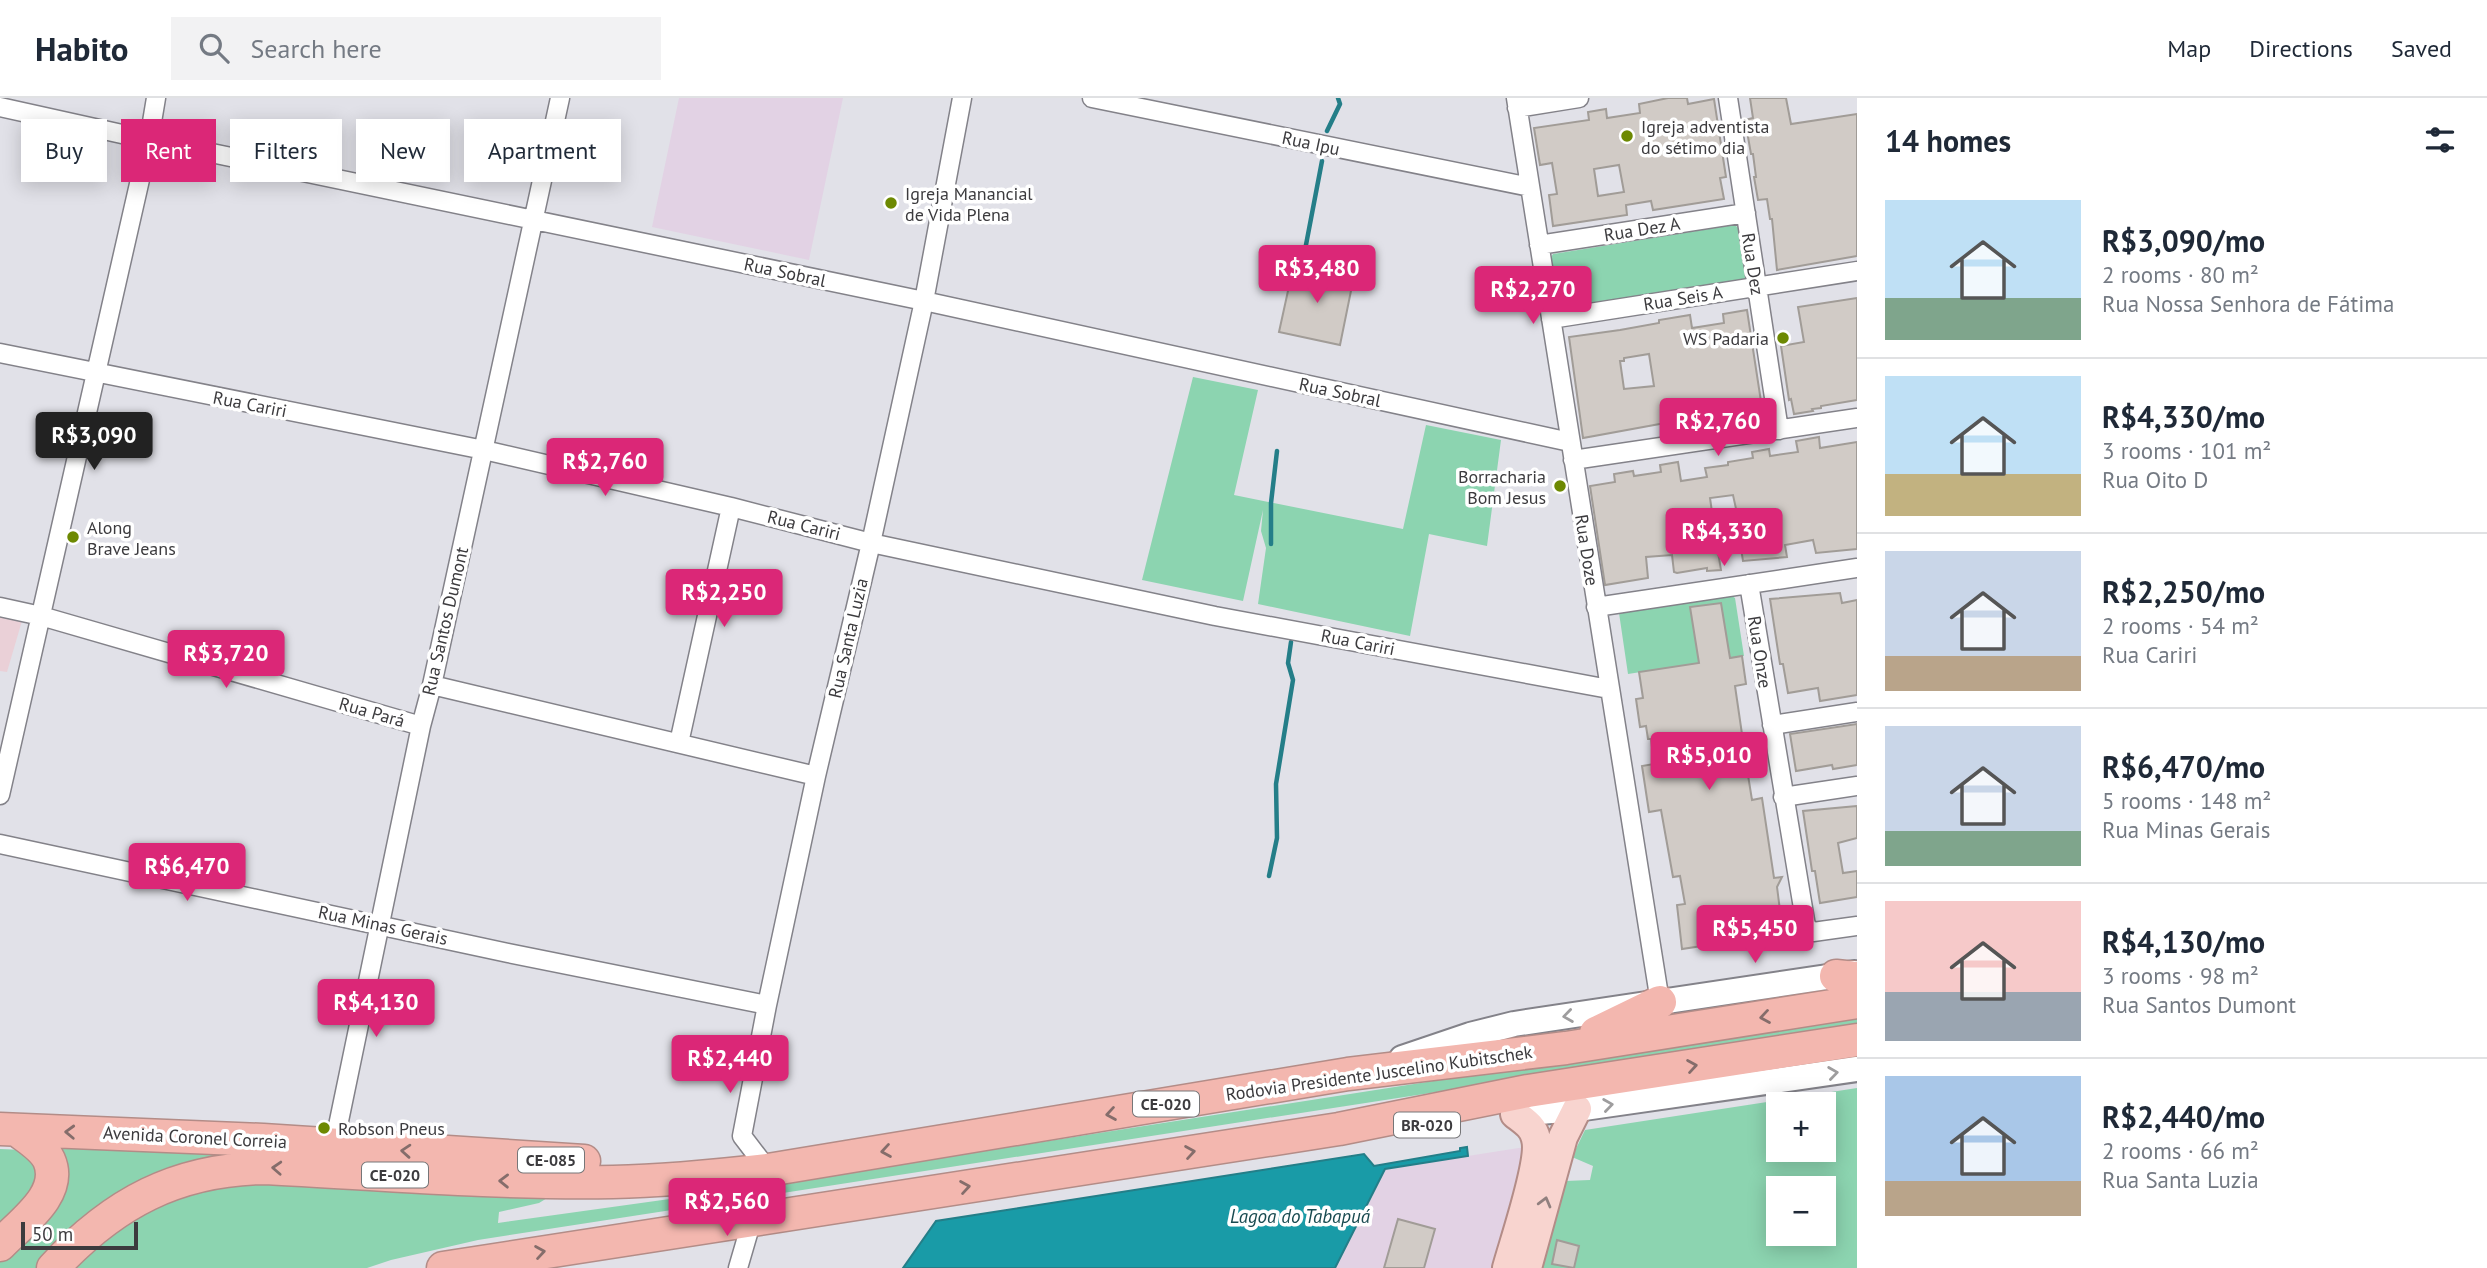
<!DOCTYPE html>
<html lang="en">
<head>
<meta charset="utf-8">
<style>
  :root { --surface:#fff; --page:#f2f2f3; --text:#1f2937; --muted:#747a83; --line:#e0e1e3; --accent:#db2777 }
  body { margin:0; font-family:"PT Sans",sans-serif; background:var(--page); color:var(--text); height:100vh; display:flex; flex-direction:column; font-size:26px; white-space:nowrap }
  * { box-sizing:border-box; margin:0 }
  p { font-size:23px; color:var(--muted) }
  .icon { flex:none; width:38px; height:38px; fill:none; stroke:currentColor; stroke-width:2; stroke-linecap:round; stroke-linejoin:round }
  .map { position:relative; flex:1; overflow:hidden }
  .side { display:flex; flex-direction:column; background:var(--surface); width:630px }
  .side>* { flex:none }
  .hud { position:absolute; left:21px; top:21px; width:665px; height:63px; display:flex; gap:14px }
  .controls { position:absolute; left:1766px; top:994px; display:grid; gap:14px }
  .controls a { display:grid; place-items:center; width:70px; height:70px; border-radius:0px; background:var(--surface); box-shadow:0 4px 18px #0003; font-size:35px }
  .scale { position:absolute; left:21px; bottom:18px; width:117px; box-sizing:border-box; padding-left:7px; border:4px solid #3c3b3e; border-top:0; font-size:19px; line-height:24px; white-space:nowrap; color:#3c3b3e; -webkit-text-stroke:5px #fff; paint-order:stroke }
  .price { position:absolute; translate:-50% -60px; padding:0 16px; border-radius:7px; background:var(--accent); color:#fff; font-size:23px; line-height:46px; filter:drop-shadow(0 2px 4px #0008) }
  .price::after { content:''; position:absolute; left:50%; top:42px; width:21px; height:16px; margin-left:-10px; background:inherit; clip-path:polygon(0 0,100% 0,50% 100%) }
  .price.active { background:#222; color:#fff }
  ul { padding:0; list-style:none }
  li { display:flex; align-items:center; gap:21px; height:175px; padding:0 28px }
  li+li { border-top:2px solid var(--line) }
  li span { display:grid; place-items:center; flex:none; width:196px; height:140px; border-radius:0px; color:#555 }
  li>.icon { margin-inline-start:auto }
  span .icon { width:84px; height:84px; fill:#fffc; stroke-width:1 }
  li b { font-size:30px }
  h2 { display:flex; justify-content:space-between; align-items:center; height:84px; padding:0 28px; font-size:30px }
  .tag { padding:0 24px; border-radius:0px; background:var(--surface); box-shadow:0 4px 18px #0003; font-size:24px; line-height:63px }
  .tag.active { background:var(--accent); color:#fff }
  header { display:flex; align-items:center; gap:42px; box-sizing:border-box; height:98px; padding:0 35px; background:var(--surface); border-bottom:2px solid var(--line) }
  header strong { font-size:33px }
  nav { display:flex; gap:38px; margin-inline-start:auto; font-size:24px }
  .search { width:490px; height:63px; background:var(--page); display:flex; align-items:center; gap:18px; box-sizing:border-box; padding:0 24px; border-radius:0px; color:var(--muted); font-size:26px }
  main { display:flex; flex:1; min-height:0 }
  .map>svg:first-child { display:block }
  .industrial { fill:#e2d2e4 }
  .education { fill:#ead0d7 }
  .green { fill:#8cd4b0; fill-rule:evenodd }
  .water { fill:#199ba7; stroke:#247e88; stroke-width:2 }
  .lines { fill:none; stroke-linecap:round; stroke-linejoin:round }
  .stream { stroke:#247e88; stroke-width:4.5 }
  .building { fill:#d1cbc6; stroke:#a19c97; stroke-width:2; fill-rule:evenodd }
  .street-casing { stroke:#838289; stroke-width:21 }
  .secondary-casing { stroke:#838289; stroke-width:28 }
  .primary-casing { stroke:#b38c87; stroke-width:32 }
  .highway-casing { stroke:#b38c87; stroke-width:35 }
  .street { stroke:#fff; stroke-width:18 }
  .secondary { stroke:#fff; stroke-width:24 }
  .primary { stroke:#f8d4cf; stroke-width:28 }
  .highway { stroke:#f3b7af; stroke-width:32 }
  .oneway { stroke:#9e9d9e }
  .oneway2 { stroke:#856d6b }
  .oneway3 { stroke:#91807f }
  .poi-dot { fill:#6d8902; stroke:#fff; stroke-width:2.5 }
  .labels { text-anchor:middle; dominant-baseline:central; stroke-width:7; stroke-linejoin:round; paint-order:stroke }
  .shield { fill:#fff; stroke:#767678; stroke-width:2 }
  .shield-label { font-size:16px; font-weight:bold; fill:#3c3b3e }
  .poi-label { font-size:18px; fill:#3c3b3e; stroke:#fff; text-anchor:start }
  .street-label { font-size:18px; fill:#3c3b3e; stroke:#fff }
  .water-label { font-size:19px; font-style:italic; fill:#184a50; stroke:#fff }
</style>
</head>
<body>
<header>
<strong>Habito</strong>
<div class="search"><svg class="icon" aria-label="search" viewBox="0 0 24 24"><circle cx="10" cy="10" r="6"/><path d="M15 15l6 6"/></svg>Search here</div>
<nav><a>Map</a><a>Directions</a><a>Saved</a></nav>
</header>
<main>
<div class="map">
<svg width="1857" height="1170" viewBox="0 0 1857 1170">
  <rect width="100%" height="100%" fill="#e1e1e8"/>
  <path class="industrial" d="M679,0h164l-34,162 -157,-33z
    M1525,1049l-33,121h-157l50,-99z"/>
  <path class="education" d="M0,511l24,5 -17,58 -7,-1z"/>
  <path class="green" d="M1734,127l5,3 8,50 -4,5 -181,27 -5,-4 -7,-47 3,-5z
    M1193,279l65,13 -24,105 169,34 23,-104 75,15 -14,106 -58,-12 -19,102 -152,-32 8,-56 -5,-17 2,-21 -20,91 -101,-21z
    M1732,498l3,2 9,58 -116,18 -9,-61z
    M1842,885l15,5 -219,35 8,-8z
    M1857,917v12l-1379,213 -87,20 -24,8h-298l69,-57 86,-30 333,11 -18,11 -40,9 -1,11 222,-31z
    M1857,990v180h-315l23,-87 25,-1 3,-14 -21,-9 13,-27zM1778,1006h46v46h-46zM1778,1090h46v46h-46z
    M49,1046l192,3 5,11 -208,110h-38v-16l58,-62z
    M0,1051l24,1 21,20 -45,66z"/>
  <path class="water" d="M1467,1049l1,9 -83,13 -50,99h-432l33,-47 428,-67 10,12 86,-15v-3z"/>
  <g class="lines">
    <path class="stream" d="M1327,33l13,-27 -2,-6
      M1301,173l21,-110
      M1271,446v-41l6,-52
      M1269,778l8,-38 -1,-54 17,-104 -5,-17 3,-21"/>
  </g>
  <path class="building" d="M1687,0l1,6 26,-5 12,78 -6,1 4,21 -71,11 -2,-9 -25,4 1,10 -74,11 -4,-31 8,-1 -5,-31 -12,2 -6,-37 55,-8 -1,-8 18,-3 1,9 33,-5 -1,-9 29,-6zM1619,67l5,27 -26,4 -4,-27z
    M1750,0h36l5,26 66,-10v142l-80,14 -5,-51h-2l-3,-20 -9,1 -4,-23h2l-3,-23h-2l-6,-34 8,-2z
    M1309,169l45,9 -14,69 -61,-13 14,-64 15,4z
    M1857,200v102l-36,6v2l-9,1 1,2 -19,3 -3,-15 -2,1 -8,-54 23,-4 -6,-35z
    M1747,212l15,98 -26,4 1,6 -32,5 -1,-6 -17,2 -104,19 -14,-101 51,-7 39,-7v-3l31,-5 2,13 32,-5 -1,-9zM1649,256l5,32 -30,3 -4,-28h4v-3z
    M1819,339l1,11 37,-6v107l-41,4 -3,-13 -28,5 2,12 -44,4 -4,-25h3l-9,-41 -23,3 2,14 -3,1 4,27h3l5,30 -14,1v-3l-30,5 -3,-1 -2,-17 -26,2 2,21 -43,7 -15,-99 25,-4 -1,-8 19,-3 1,5 27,-4 -1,-7 18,-3 3,19 26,-4 -2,-9 23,-3v-3l25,-4 -1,-6 17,-3 1,7 28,-4 -2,-11z
    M1840,495l2,10 15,-3v95l-37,6 -2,-13 -30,5 -5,-29h-3l-10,-65z
    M1721,505l9,55 12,-2 4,28 -11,2 8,55 6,-1 4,28 -6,1 5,31 10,-2 12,80 8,-1 -5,10 6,47 -16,2v-4l-39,6v4l-46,7 -5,-44 8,-1 -5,-28 -7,1 -12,-67 -12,2 -7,-46 12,-2 -3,-25h-3l-2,-13 -6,1 -4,-28 7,-1 -4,-26 60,-9 -9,-56z
    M1857,626v41l-24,4 -1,-4 -36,6 -6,-37z
    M1857,708v32l-19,5 5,30 14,-2v26l-37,6 -5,-32h-3l-9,-60z
    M1398,1121l37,10 -11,39h-40z
    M1557,1142l22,6 -5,22 -22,-4z"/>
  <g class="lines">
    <defs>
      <path id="street" d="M1092,0l438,89
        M1516,0l144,904
        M1728,0l51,332
        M0,9l149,33 775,161 646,141
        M1517,10l62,-10
        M1539,147l207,-32
        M1551,221l306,-48
        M0,255l484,97 247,57 140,36 344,73 394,73
        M1573,362l284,-42
        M1749,486l57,342 7,6 44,-6
        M0,509l41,9 380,110
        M1596,509l261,-39
        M432,587l384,91
        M1772,627l85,-13
        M679,645l52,-236
        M0,697l149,-655 7,-42
        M1783,699l74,-11
        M0,746l508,109 259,52
        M334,1047l87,-419 11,-41 128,-587
        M768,1072l-26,-34 25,-131 49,-229 55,-233 53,-242 38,-203
        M738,1170l14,-48"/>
      <path id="secondary" d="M1402,960l68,-23 44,-11 340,-51
        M1515,1016l62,-5 280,-40"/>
      <path id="primary" d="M1507,1170c7,-26 35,-107 29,-129 -2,-12 -12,-18 -21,-25
        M1527,1170l36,-131 14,-28"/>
      <path id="highway" d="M1836,878l21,2
        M1596,935l64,-31
        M0,1031l263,11 321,21
        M0,1147c21,-22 64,-51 49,-85 -6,-13 -22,-22 -32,-30
        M53,1170c60,-65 124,-99 213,-100 116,6 231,16 347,14 52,-1 103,-6 155,-12l580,-96 218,-26 291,-46
        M443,1170l896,-139 189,-38 329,-51"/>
    </defs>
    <use href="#street" class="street-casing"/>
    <use href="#secondary" class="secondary-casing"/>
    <use href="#primary" class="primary-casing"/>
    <use href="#highway" class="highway-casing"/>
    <use href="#street" class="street"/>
    <use href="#secondary" class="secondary"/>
    <use href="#primary" class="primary"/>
    <use href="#highway" class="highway"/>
  </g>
  <defs><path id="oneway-chevron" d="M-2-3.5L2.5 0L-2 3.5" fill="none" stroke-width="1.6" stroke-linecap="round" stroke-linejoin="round" transform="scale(1.75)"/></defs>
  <g class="oneway">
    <use href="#oneway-chevron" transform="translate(1568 918) rotate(172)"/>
    <use href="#oneway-chevron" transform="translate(1833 975) rotate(-8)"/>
    <use href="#oneway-chevron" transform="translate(1608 1007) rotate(-8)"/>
  </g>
  <g class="oneway2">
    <use href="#oneway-chevron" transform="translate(1765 919) rotate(171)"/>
    <use href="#oneway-chevron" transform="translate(1692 968) rotate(-9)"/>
    <use href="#oneway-chevron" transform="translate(1111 1016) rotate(171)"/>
    <use href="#oneway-chevron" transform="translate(70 1034) rotate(-178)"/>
    <use href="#oneway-chevron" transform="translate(406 1053) rotate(-176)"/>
    <use href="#oneway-chevron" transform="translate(886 1053) rotate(171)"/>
    <use href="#oneway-chevron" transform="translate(1190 1054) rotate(-9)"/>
    <use href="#oneway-chevron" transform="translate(277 1070) rotate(-177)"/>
    <use href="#oneway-chevron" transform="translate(504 1083) rotate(-179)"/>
    <use href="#oneway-chevron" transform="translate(965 1089) rotate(-9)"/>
    <use href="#oneway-chevron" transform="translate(540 1154) rotate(-9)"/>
  </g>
  <use class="oneway3" href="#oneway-chevron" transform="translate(1545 1104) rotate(-75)"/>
  <g class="poi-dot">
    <circle cx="1627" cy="38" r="7"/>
    <circle cx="891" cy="105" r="7"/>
    <circle cx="1783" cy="240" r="7"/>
    <circle cx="1560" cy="388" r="7"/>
    <circle cx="73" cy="439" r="7"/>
    <circle cx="324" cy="1030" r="7"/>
  </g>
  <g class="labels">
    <g class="shield">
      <rect x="1133" y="993.5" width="66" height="25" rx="5"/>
      <rect x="1394" y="1014.5" width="66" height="25" rx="5"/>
      <rect x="518" y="1049.5" width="66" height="25" rx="5"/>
      <rect x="362" y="1064.5" width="66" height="25" rx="5"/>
    </g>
    <g class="shield-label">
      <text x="1166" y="1006">CE-020</text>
      <text x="1427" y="1027">BR-020</text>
      <text x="551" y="1062">CE-085</text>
      <text x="395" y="1077">CE-020</text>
    </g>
    <g class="poi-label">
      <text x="1641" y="28">Igreja adventista<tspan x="1641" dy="21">do sétimo dia</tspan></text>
      <text x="905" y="95">Igreja Manancial<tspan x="905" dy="21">de Vida Plena</tspan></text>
      <text x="1769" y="240" text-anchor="end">WS Padaria</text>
      <text x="1546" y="378" text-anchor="end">Borracharia<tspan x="1546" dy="21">Bom Jesus</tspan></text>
      <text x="87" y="429">Along<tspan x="87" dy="21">Brave Jeans</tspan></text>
      <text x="338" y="1030">Robson Pneus</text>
    </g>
    <g class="street-label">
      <text transform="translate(1311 45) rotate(12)">Rua Ipu</text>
      <text transform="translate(1642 131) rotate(-9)">Rua Dez A</text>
      <text transform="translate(1753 166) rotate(81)">Rua Dez</text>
      <text transform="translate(785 174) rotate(12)">Rua Sobral</text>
      <text transform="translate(1683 200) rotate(-9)">Rua Seis A</text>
      <text transform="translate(1340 294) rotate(12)">Rua Sobral</text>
      <text transform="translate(250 306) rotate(11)">Rua Cariri</text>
      <text transform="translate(804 427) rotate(14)">Rua Cariri</text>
      <text transform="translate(1587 452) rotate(81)">Rua Doze</text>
      <text transform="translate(445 523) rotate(-77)">Rua Santos Dumont</text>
      <text transform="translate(848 540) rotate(-77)">Rua Santa Luzia</text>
      <text transform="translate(1358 544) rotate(11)">Rua Cariri</text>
      <text transform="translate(1760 554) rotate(81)">Rua Onze</text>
      <text transform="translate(372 614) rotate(16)">Rua Pará</text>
      <text transform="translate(383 827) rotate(12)">Rua Minas Gerais</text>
      <text transform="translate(1379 975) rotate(-8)">Rodovia Presidente Juscelino Kubitschek</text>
      <text transform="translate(195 1039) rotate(3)">Avenida Coronel Correia</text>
    </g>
    <g class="water-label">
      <text x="1300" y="1118">Lagoa do Tabapuá</text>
    </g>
  </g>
</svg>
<div class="controls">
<a>+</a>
<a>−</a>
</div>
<div class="scale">50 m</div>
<b class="price" style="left:1317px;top:207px">R$3,480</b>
<b class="price" style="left:1533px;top:228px">R$2,270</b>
<b class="price" style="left:1718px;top:360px">R$2,760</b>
<b class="price active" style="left:94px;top:374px">R$3,090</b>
<b class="price" style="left:605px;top:400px">R$2,760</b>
<b class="price" style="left:1724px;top:470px">R$4,330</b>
<b class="price" style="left:724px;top:531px">R$2,250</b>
<b class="price" style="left:226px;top:592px">R$3,720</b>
<b class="price" style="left:1709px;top:694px">R$5,010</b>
<b class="price" style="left:187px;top:805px">R$6,470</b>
<b class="price" style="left:1755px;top:867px">R$5,450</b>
<b class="price" style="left:376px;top:941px">R$4,130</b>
<b class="price" style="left:730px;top:997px">R$2,440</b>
<b class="price" style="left:727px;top:1140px">R$2,560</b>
<div class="hud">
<a class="tag">Buy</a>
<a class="tag active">Rent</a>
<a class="tag">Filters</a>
<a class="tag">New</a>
<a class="tag">Apartment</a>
</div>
</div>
<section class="side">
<h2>14 homes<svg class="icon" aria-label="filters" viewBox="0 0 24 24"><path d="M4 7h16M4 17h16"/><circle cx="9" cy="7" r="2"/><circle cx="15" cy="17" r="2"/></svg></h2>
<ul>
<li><span style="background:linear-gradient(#bfe0f5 70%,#7fa58c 0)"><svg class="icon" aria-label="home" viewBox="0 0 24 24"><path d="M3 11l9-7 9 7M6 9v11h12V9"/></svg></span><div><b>R$3,090/mo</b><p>2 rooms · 80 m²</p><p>Rua Nossa Senhora de Fátima</p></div></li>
<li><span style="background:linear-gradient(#bfe0f5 70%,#c2b280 0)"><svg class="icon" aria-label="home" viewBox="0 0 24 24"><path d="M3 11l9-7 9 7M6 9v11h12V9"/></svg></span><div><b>R$4,330/mo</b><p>3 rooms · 101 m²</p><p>Rua Oito D</p></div></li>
<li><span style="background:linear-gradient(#c9d6e8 75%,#b9a48a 0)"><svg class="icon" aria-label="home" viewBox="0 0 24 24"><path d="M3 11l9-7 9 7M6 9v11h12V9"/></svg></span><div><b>R$2,250/mo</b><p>2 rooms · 54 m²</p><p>Rua Cariri</p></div></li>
<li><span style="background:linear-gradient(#c9d6e8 75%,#7fa58c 0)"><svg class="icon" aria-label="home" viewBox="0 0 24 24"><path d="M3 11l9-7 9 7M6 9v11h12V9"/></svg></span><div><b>R$6,470/mo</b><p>5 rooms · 148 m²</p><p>Rua Minas Gerais</p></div></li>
<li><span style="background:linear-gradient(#f6c9c9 65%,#9aa5b1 0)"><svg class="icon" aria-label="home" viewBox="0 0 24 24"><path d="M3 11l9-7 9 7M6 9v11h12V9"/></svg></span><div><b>R$4,130/mo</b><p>3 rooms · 98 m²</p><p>Rua Santos Dumont</p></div></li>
<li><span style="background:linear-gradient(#a9c7e8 75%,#b9a48a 0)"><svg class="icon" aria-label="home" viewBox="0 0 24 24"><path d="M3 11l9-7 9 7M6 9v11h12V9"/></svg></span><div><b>R$2,440/mo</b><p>2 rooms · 66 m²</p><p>Rua Santa Luzia</p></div></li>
</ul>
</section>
</main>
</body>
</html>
